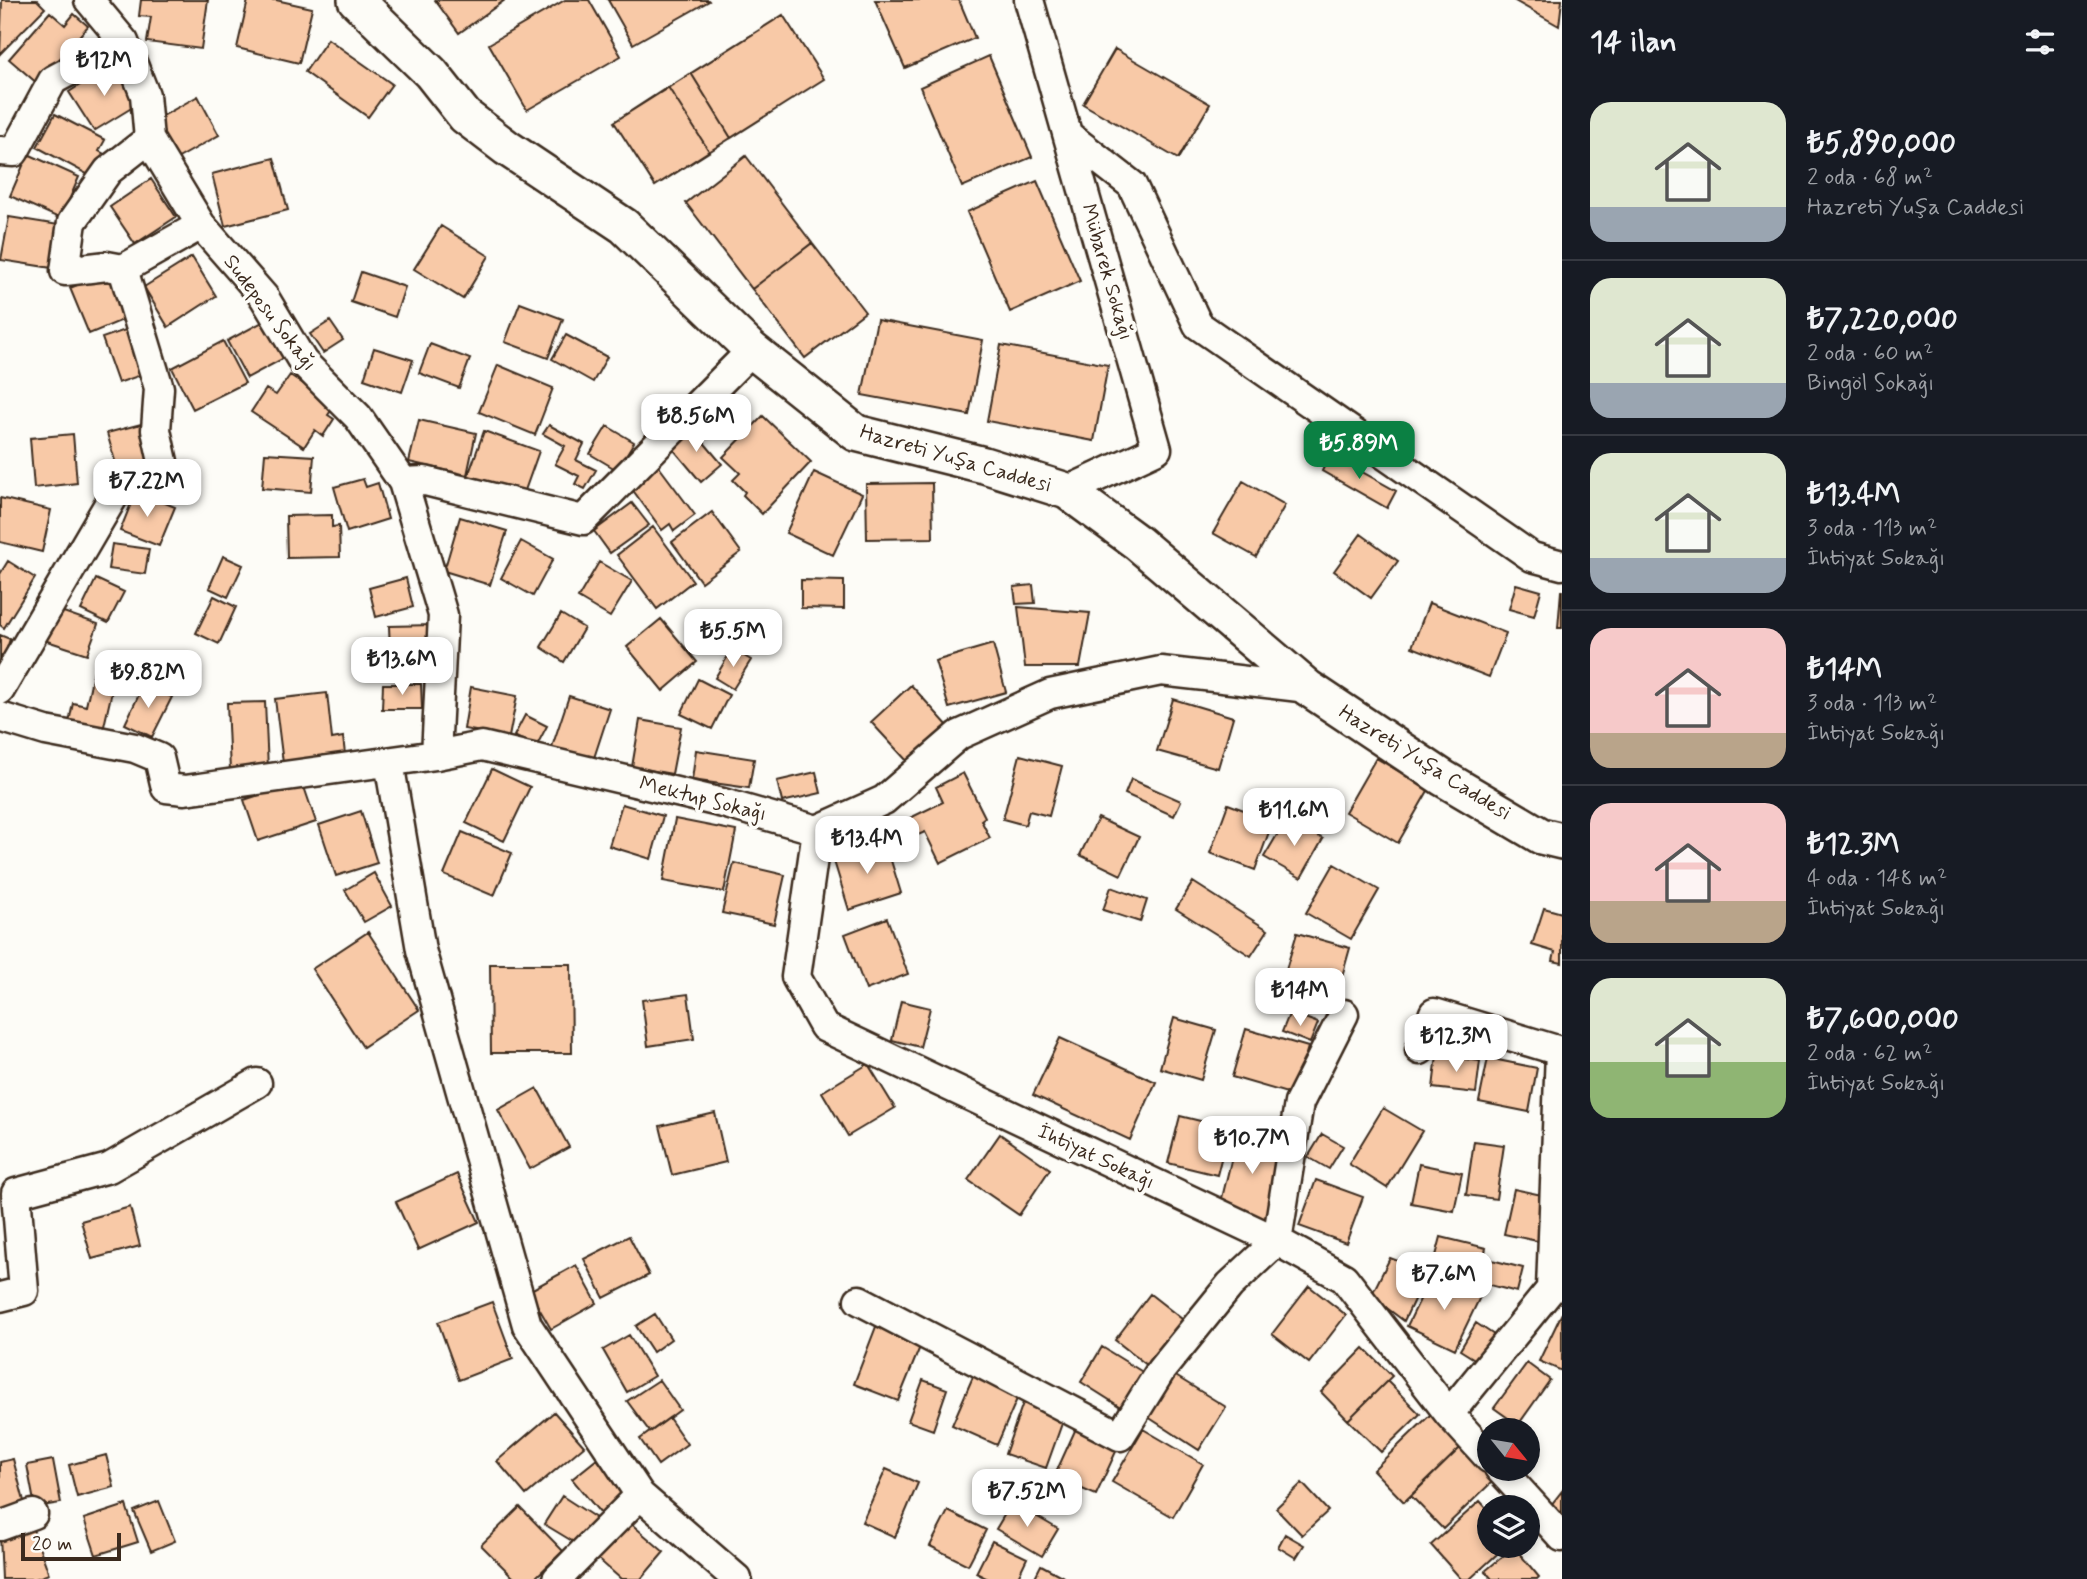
<!DOCTYPE html>
<html lang="tr">
<head>
<meta charset="utf-8">
<style>
  :root { --surface:#171b24; --page:#20242c; --text:#f1f3f6; --muted:#9ea1a6; --line:#363941; --accent:#0b8043 }
  body { margin:0; font-family:Mynerve,sans-serif; background:var(--page); color:var(--text); height:100vh; display:flex; flex-direction:column; font-size:26px; white-space:nowrap }
  * { box-sizing:border-box; margin:0 }
  p { font-size:23px; color:var(--muted) }
  .icon { flex:none; width:38px; height:38px; fill:none; stroke:currentColor; stroke-width:2; stroke-linecap:round; stroke-linejoin:round }
  .map { position:relative; flex:1; overflow:hidden }
  .drawer { display:flex; flex-direction:column; background:var(--surface); width:525px }
  .drawer>* { flex:none }
  .needle { width:46px; rotate:120deg }
  .buttons { position:absolute; left:1477px; top:1418px; display:grid; gap:14px }
  .buttons a { display:grid; place-items:center; width:63px; height:63px; border-radius:50%; background:var(--surface); box-shadow:0 4px 10px #0003; font-size:35px }
  .scale { position:absolute; left:21px; bottom:18px; width:100px; box-sizing:border-box; padding-left:7px; border:4px solid #3b2a1e; border-top:0; font-size:19px; line-height:24px; white-space:nowrap; color:#3b2a1e; -webkit-text-stroke:5px #fdfcf7; paint-order:stroke }
  .price { position:absolute; translate:-50% -60px; padding:0 16px; border-radius:14px; background:#fff; color:#222; font-size:23px; line-height:46px; filter:drop-shadow(0 2px 4px #0008) }
  .price::after { content:''; position:absolute; left:50%; top:42px; width:21px; height:16px; margin-left:-10px; background:inherit; clip-path:polygon(0 0,100% 0,50% 100%) }
  .price.current { background:var(--accent); color:#fff }
  ul { padding:0; list-style:none }
  li { display:flex; align-items:center; gap:21px; height:175px; padding:0 28px }
  li+li { border-top:2px solid var(--line) }
  li span { display:grid; place-items:center; flex:none; width:196px; height:140px; border-radius:21px; color:#555 }
  li>.icon { margin-inline-start:auto }
  span .icon { width:84px; height:84px; fill:#fffc; stroke-width:1 }
  li b { font-size:30px }
  h2 { display:flex; justify-content:space-between; align-items:center; height:84px; padding:0 28px; font-size:30px }
  main { display:flex; flex:1; min-height:0 }
  .map>svg:first-child { display:block }
  .building { fill:#f8c9a7; stroke:#3b2a1e; stroke-width:2 }
  .lines { fill:none; stroke-linecap:round; stroke-linejoin:round }
  .minor-casing { stroke:#3b2a1e; stroke-width:33 }
  .tertiary-casing { stroke:#3b2a1e; stroke-width:40 }
  .minor { stroke:#fdfcf7; stroke-width:28 }
  .tertiary { stroke:#fdfcf7; stroke-width:35 }
  .labels { text-anchor:middle; dominant-baseline:central; stroke-width:7; stroke-linejoin:round; paint-order:stroke }
  .street-label { font-size:21px; fill:#3b2a1e; stroke:#fdfcf7 }
</style>
</head>
<body>
<main>
<div class="map">
<svg width="1562" height="1579" viewBox="0 0 1562 1579">
  <rect width="100%" height="100%" fill="#fdfcf7"/>
  <filter id="ink" filterUnits="userSpaceOnUse"><feTurbulence type="fractalNoise" baseFrequency=".0143" numOctaves="2"/><feDisplacementMap in="SourceGraphic" scale="14" xChannelSelector="R" yChannelSelector="G"/><feConvolveMatrix kernelMatrix="1 2 1 2 8 2 1 2 1" color-interpolation-filters="sRGB"/></filter>
  <g filter="url(#ink)">
    <path class="building" d="M2,0h35l8,8 -45,46z
      M141,0h67l-7,49 -54,-7 4,-25 -12,-1z
      M248,0h28l36,8 -13,55 -62,-15z
      M435,0h70l-46,33z
      M565,0h24l32,56 -94,54 -38,-66z
      M608,0h100l1,1 -76,43z
      M875,0h84l16,38 -70,30z
      M1562,0l-3,26 -44,-25 1,-1z
      M50,12l15,13 9,-11 14,12 -50,58 -29,-25z
      M783,15l41,64 -169,107 -41,-64z
      M783,15l41,64 -93,59 -40,-65z
      M328,39l64,45 -24,33 -63,-45z
      M1115,49l95,55 -32,55 -95,-55z
      M989,56l43,101 -70,30 -42,-100z
      M113,64l25,40 -44,27 -25,-39z
      M668,87l41,64 -54,35 -41,-64z
      M198,96l21,39 -44,25 -21,-39z
      M55,114l50,26 -6,11 7,4 -12,23 -57,-31z
      M28,154l51,23 -18,42 -51,-23z
      M746,156l66,87 -60,46 -66,-86z
      M274,158l14,52 -63,16 -13,-52z
      M151,179l25,38 -41,27 -25,-37z
      M1037,181l43,100 -70,31 -43,-100z
      M9,217l50,8 -7,43 -51,-8z
      M441,226l48,30 -26,43 -49,-30z
      M812,243l53,69 -60,46 -53,-69z
      M192,257l24,39 -48,31 -24,-40z
      M111,271l19,46 -41,17 -19,-46z
      M361,272l44,15 -10,30 -44,-15z
      M520,303l43,16 -15,39 -43,-16z
      M266,320l20,37 -39,21 -20,-37z
      M877,320l106,20 -14,75 -107,-20z
      M330,321l13,19 -20,13 -13,-19z
      M131,328l16,45 -29,10 -16,-45z
      M566,335l41,22 -14,25 -41,-23z
      M223,341l22,42 -52,26 -21,-41z
      M430,344l40,15 -11,29 -40,-15z
      M1001,345l107,20 -14,76 -107,-20z
      M374,348l39,12 -11,32 -38,-13z
      M498,365l55,23 -18,47 -56,-23z
      M290,375l45,30 -7,10 6,4 -11,17 -8,-6 -11,17 -53,-35 15,-23 10,6z
      M763,416l48,46 -49,52 -19,-19 2,-3 -12,-12 7,-7 -17,-16z
      M419,420l57,13 -9,42 -58,-13z
      M145,423l14,48 -38,11 -14,-49z
      M549,425l35,19 -8,16 20,10 -11,19 -10,-5 4,-8 -24,-12 10,-18 -22,-12z
      M607,426l27,16 -17,28 -27,-16z
      M690,426l32,38 -21,18 -32,-38z
      M484,431l55,20 -16,45 -55,-20z
      M73,434l4,49 -43,5 -4,-50z
      M265,453l49,3 -3,36 -49,-4z
      M1330,454l66,37 -9,17 -65,-37z
      M657,464l38,51 -21,16 -4,-7 -8,6 -33,-45z
      M814,472l48,22 -29,61 -47,-22z
      M363,479l3,8 12,-4 10,36 -41,13 -13,-45z
      M1243,481l42,24 -29,52 -43,-24z
      M932,483l1,55 -66,1 -1,-55z
      M136,491l39,16 -16,39 -39,-15z
      M0,498l51,12 -9,42 -42,-10z
      M632,503l17,22 -39,28 -16,-22z
      M712,512l29,40 -40,30 -29,-40z
      M332,515v12l7,-1 1,31 -53,1 -1,-42z
      M460,517l47,14 -17,54 -46,-14z
      M653,527l40,54 -36,28 -40,-54z
      M1361,534l37,27 -27,37 -37,-27z
      M521,541l32,18 -20,37 -32,-18z
      M112,544l37,5 -4,25 -37,-5z
      M223,556l20,9 -15,32 -19,-9z
      M8,561l27,17 -31,50 -4,-3v-51z
      M599,562l33,19 -22,36 -32,-19z
      M406,578l7,29 -37,10 -7,-29z
      M96,579l28,13 -16,31 -27,-13z
      M801,580l43,1v28l-43,-1z
      M1516,584l25,7 -7,25 -25,-7z
      M1033,585l2,18 -19,1 -2,-17z
      M1561,591h1v37h-4z
      M214,596l22,11 -17,37 -23,-11z
      M1429,603l77,30 -17,44 -77,-30z
      M1018,607l72,6 -10,54h-55z
      M52,608l46,16 -11,30 -46,-15z
      M561,614l23,14 -20,34 -23,-15z
      M661,619l36,43 -34,29 -36,-44z
      M433,625v48l-42,1 -2,-48z
      M0,635l10,4 -10,30z
      M993,644l13,48 -57,16 -14,-47z
      M732,649l19,11 -18,29 -18,-11z
      M95,665l22,4 -15,66 -34,-8 5,-24 13,3z
      M698,679l31,16 -17,34 -31,-15z
      M144,684l28,13 -20,40 -27,-13z
      M383,684h38l1,25h-40z
      M911,685l37,41 -40,36 -37,-40z
      M471,687l46,9 -8,41 -45,-8z
      M327,693l5,46 11,-2 3,26 -62,8 -9,-72z
      M569,696l41,13 -19,58 -41,-14z
      M1173,699l60,18 -15,51 -61,-17z
      M265,702l3,67 -38,2 -3,-68z
      M525,715l22,11 -11,21 -22,-11z
      M640,720l41,7 -9,47 -40,-7z
      M696,750l58,9 -5,29 -57,-8z
      M1020,755l42,11 -13,50 -20,-5 -4,14 -22,-6z
      M1376,758l53,31 -31,54 -53,-31z
      M492,769l38,18 -26,54 -38,-18z
      M816,772l5,21 -39,9 -5,-21z
      M963,773l22,44 -4,3 9,18 -50,25 -15,-31 -7,3 -8,-17 33,-16 -7,-15z
      M1131,779l50,22 -7,15 -49,-22z
      M302,781l14,41 -58,19 -14,-41z
      M622,804l41,12 -12,43 -42,-13z
      M1228,804l45,17 -18,49 -45,-17z
      M361,811l16,52 -41,13 -17,-51z
      M1098,818l41,19 -18,38 -41,-20z
      M1287,818l36,21 -22,39 -37,-21z
      M675,819l61,12 -12,61 -61,-11z
      M462,832l50,21 -18,43 -50,-21z
      M885,841l16,52 -52,17 -16,-52z
      M734,863l51,12 -11,49 -52,-11z
      M1334,864l45,26 -28,49 -45,-26z
      M374,873l18,33 -28,16 -19,-32z
      M1193,882l75,48 -17,26 -75,-47z
      M1111,887l36,13 -7,22 -37,-12z
      M1544,908l18,5v50l-9,-2 2,-9 -23,-7z
      M887,918l21,56 -42,16 -21,-56z
      M368,932l51,78 -56,37 -51,-78z
      M1297,933l53,15 -15,53 -54,-15z
      M490,964h81l1,89h-81z
      M688,994l6,45 -46,7 -6,-46z
      M901,1001l29,7 -10,39 -28,-7z
      M1290,1012l28,11 -8,20 -28,-11z
      M1174,1018l42,12 -15,50 -41,-12z
      M1246,1029l62,18 -14,48 -62,-18z
      M1060,1038l96,44 -26,58 -97,-45z
      M1437,1055l43,6 -4,32 -43,-5z
      M1488,1058l49,10 -8,44 -50,-10z
      M868,1064l27,44 -47,28 -26,-44z
      M537,1088l32,59 -39,22 -32,-59z
      M1383,1108l39,23 -35,57 -38,-24z
      M715,1113l11,49 -54,13 -12,-49z
      M1180,1116l49,12 -12,47 -49,-12z
      M1238,1132l41,6 -9,61 3,30 -51,-31z
      M1000,1134l50,35 -31,46 -51,-35z
      M1322,1134l21,12 -14,23 -21,-12z
      M1474,1141l30,4 -8,54 -30,-4z
      M1419,1164l43,9 -8,38 -43,-8z
      M457,1174l22,48 -61,28 -22,-48z
      M1316,1180l47,17 -17,46 -47,-17z
      M1514,1189l37,8 -9,45 -38,-8z
      M130,1207l10,39 -48,13 -11,-38z
      M629,1236l20,39 -45,23 -20,-39z
      M1441,1237l45,11 -8,34 -46,-11z
      M1390,1258l37,14 -23,49 -33,-25z
      M1484,1258l39,10 -6,24 -39,-10z
      M576,1265l21,38 -46,26 -22,-38z
      M1432,1275l48,22 -25,52 -48,-23z
      M1309,1286l37,29 -37,48 -37,-29z
      M1150,1294l37,29 -35,46 -37,-29z
      M492,1302l21,57 -54,21 -21,-58z
      M1562,1313v58l-23,-10z
      M655,1314l16,25 -18,13 -17,-26z
      M1476,1323l21,14 -16,26 -21,-13z
      M877,1324l45,18 -24,59 -44,-17z
      M629,1335l25,41 -27,16 -24,-42z
      M1102,1347l47,29 -22,35 -46,-29z
      M1364,1348l28,28 -44,44 -27,-28z
      M1527,1363l23,17 -32,45 -24,-17z
      M975,1372l45,20 -23,53 -45,-20z
      M1174,1375l52,32 -27,43 -51,-33z
      M659,1380l21,30 -30,22 -23,-31z
      M923,1380l24,9 -14,41 -25,-9z
      M1387,1381l33,33 -39,38 -33,-32z
      M1024,1400l41,15 -19,53 -41,-14z
      M554,1412l30,34 -58,49 -29,-34z
      M1430,1415l31,32 -57,55 -31,-32z
      M669,1418l18,26 -29,21 -18,-26z
      M1077,1426l42,19 -23,50 -42,-18z
      M1143,1429l60,35 -30,53 -61,-35z
      M1461,1447l32,34 -50,48 -32,-33z
      M106,1455l8,32 -37,10 -8,-32z
      M13,1459l12,46 -25,7v-50z
      M597,1459l28,35 -24,20 -29,-35z
      M53,1460l8,43 -26,4 -8,-42z
      M886,1469l32,14 -23,54 -33,-15z
      M1302,1483l26,28 -26,24 -26,-27z
      M1562,1491v22l-11,-8z
      M562,1496l37,24 -17,27 -38,-23z
      M159,1501l16,40 -24,10 -17,-40z
      M1480,1501l9,10v34h18l-37,34h-9l-30,-34z
      M1012,1502l46,27 -16,27 -46,-27z
      M126,1505l12,37 -42,13 -12,-36z
      M520,1507l43,44 -29,28h-19l-34,-34z
      M948,1511l38,19 -18,35 -38,-19z
      M628,1521l36,31 -23,27h-20l-24,-21z
      M31,1524l18,50 -14,5h-33l-2,-44z
      M1285,1534l19,11 -8,13 -18,-11z
      M992,1541l35,17 -10,21h-29l-12,-6z
      M1514,1547l25,30 -2,2h-45l-7,-8z
      M1041,1565l26,14h-33z"/>
    <g class="lines">
      <defs>
        <path id="minor" d="M89,0l35,42 21,53 4,44 52,86 63,72 39,65 55,55 45,65 40,133 -7,140
          M1029,0l128,449 -90,42
          M1069,136l63,49 66,140 334,232 30,8
          M149,139l-41,32 -36,51 -7,49 42,-5 16,3 78,-44
          M0,151l14,1 39,-72 71,-38
          M403,482l22,-1 158,39 169,-170
          M0,690l116,-198 51,-12 -11,-50 3,-42 -36,-119
          M0,717l46,14 89,17 24,10 7,30 19,2 251,-35 46,-9 241,57 94,27 67,-30 75,-65 91,-41 111,-23 147,17
          M389,762l32,188 106,375 113,170 97,84
          M817,830l-21,147 28,50 453,214 67,37 105,136 40,44
          M1420,1050l14,-37 126,38 -9,238 -102,125
          M0,1297l24,-6 -8,-98 93,-25 148,-85
          M859,1300l261,136 41,-66 69,-85 47,-44 22,-138 45,-89
          M1499,1468l63,69
          M0,1526l33,-12
          M557,1579l83,-84"/>
        <path id="tertiary" d="M356,0l75,73 34,43 42,32 117,78 128,124 104,83 128,32 83,26 71,52 170,145 135,90 98,58 21,5"/>
      </defs>
      <use href="#minor" class="minor-casing"/>
      <use href="#tertiary" class="tertiary-casing"/>
      <use href="#minor" class="minor"/>
      <use href="#tertiary" class="tertiary"/>
    </g>
  </g>
  <g class="labels">
    <g class="street-label">
      <text transform="translate(1107 272) rotate(74)">Mübarek Sokağı</text>
      <text transform="translate(270 313) rotate(53)">Sudeposu Sokağı</text>
      <text transform="translate(956 459) rotate(16)">Hazreti Yuşa Caddesi</text>
      <text transform="translate(1425 763) rotate(32)">Hazreti Yuşa Caddesi</text>
      <text transform="translate(703 799) rotate(14)">Mektup Sokağı</text>
      <text transform="translate(1096 1157) rotate(25)">İhtiyat Sokağı</text>
    </g>
  </g>
</svg>
<div class="buttons">
<a><svg class="needle" viewBox="-14 -14 28 28"><path d="M0-13l5 13h-10z" fill="#e53935"/><path d="M0 13l5-13h-10z" fill="#9ea1a6"/></svg></a>
<a><svg class="icon" aria-label="layers" viewBox="0 0 24 24"><path d="M12 4l9 5-9 5-9-5zM3 14l9 5 9-5"/></svg></a>
</div>
<div class="scale">20 m</div>
<b class="price" style="left:104px;top:98px">₺12M</b>
<b class="price" style="left:696px;top:454px">₺8.56M</b>
<b class="price current" style="left:1359px;top:481px">₺5.89M</b>
<b class="price" style="left:147px;top:519px">₺7.22M</b>
<b class="price" style="left:733px;top:669px">₺5.5M</b>
<b class="price" style="left:402px;top:697px">₺13.6M</b>
<b class="price" style="left:148px;top:710px">₺9.82M</b>
<b class="price" style="left:1294px;top:848px">₺11.6M</b>
<b class="price" style="left:867px;top:876px">₺13.4M</b>
<b class="price" style="left:1300px;top:1028px">₺14M</b>
<b class="price" style="left:1456px;top:1074px">₺12.3M</b>
<b class="price" style="left:1252px;top:1176px">₺10.7M</b>
<b class="price" style="left:1444px;top:1312px">₺7.6M</b>
<b class="price" style="left:1027px;top:1529px">₺7.52M</b>
</div>
<section class="drawer">
<h2>14 ilan<svg class="icon" aria-label="filters" viewBox="0 0 24 24"><path d="M4 7h16M4 17h16"/><circle cx="9" cy="7" r="2"/><circle cx="15" cy="17" r="2"/></svg></h2>
<ul>
<li><span style="background:linear-gradient(#dfe7d0 75%,#9aa5b1 0)"><svg class="icon" aria-label="home" viewBox="0 0 24 24"><path d="M3 11l9-7 9 7M6 9v11h12V9"/></svg></span><div><b>₺5,890,000</b><p>2 oda · 68 m²</p><p>Hazreti Yuşa Caddesi</p></div></li>
<li><span style="background:linear-gradient(#dfe7d0 75%,#9aa5b1 0)"><svg class="icon" aria-label="home" viewBox="0 0 24 24"><path d="M3 11l9-7 9 7M6 9v11h12V9"/></svg></span><div><b>₺7,220,000</b><p>2 oda · 60 m²</p><p>Bingöl Sokağı</p></div></li>
<li><span style="background:linear-gradient(#dfe7d0 75%,#9aa5b1 0)"><svg class="icon" aria-label="home" viewBox="0 0 24 24"><path d="M3 11l9-7 9 7M6 9v11h12V9"/></svg></span><div><b>₺13.4M</b><p>3 oda · 113 m²</p><p>İhtiyat Sokağı</p></div></li>
<li><span style="background:linear-gradient(#f6c9c9 75%,#b9a48a 0)"><svg class="icon" aria-label="home" viewBox="0 0 24 24"><path d="M3 11l9-7 9 7M6 9v11h12V9"/></svg></span><div><b>₺14M</b><p>3 oda · 113 m²</p><p>İhtiyat Sokağı</p></div></li>
<li><span style="background:linear-gradient(#f6c9c9 70%,#b9a48a 0)"><svg class="icon" aria-label="home" viewBox="0 0 24 24"><path d="M3 11l9-7 9 7M6 9v11h12V9"/></svg></span><div><b>₺12.3M</b><p>4 oda · 148 m²</p><p>İhtiyat Sokağı</p></div></li>
<li><span style="background:linear-gradient(#dfe7d0 60%,#8fb573 0)"><svg class="icon" aria-label="home" viewBox="0 0 24 24"><path d="M3 11l9-7 9 7M6 9v11h12V9"/></svg></span><div><b>₺7,600,000</b><p>2 oda · 62 m²</p><p>İhtiyat Sokağı</p></div></li>
</ul>
</section>
</main>
</body>
</html>
